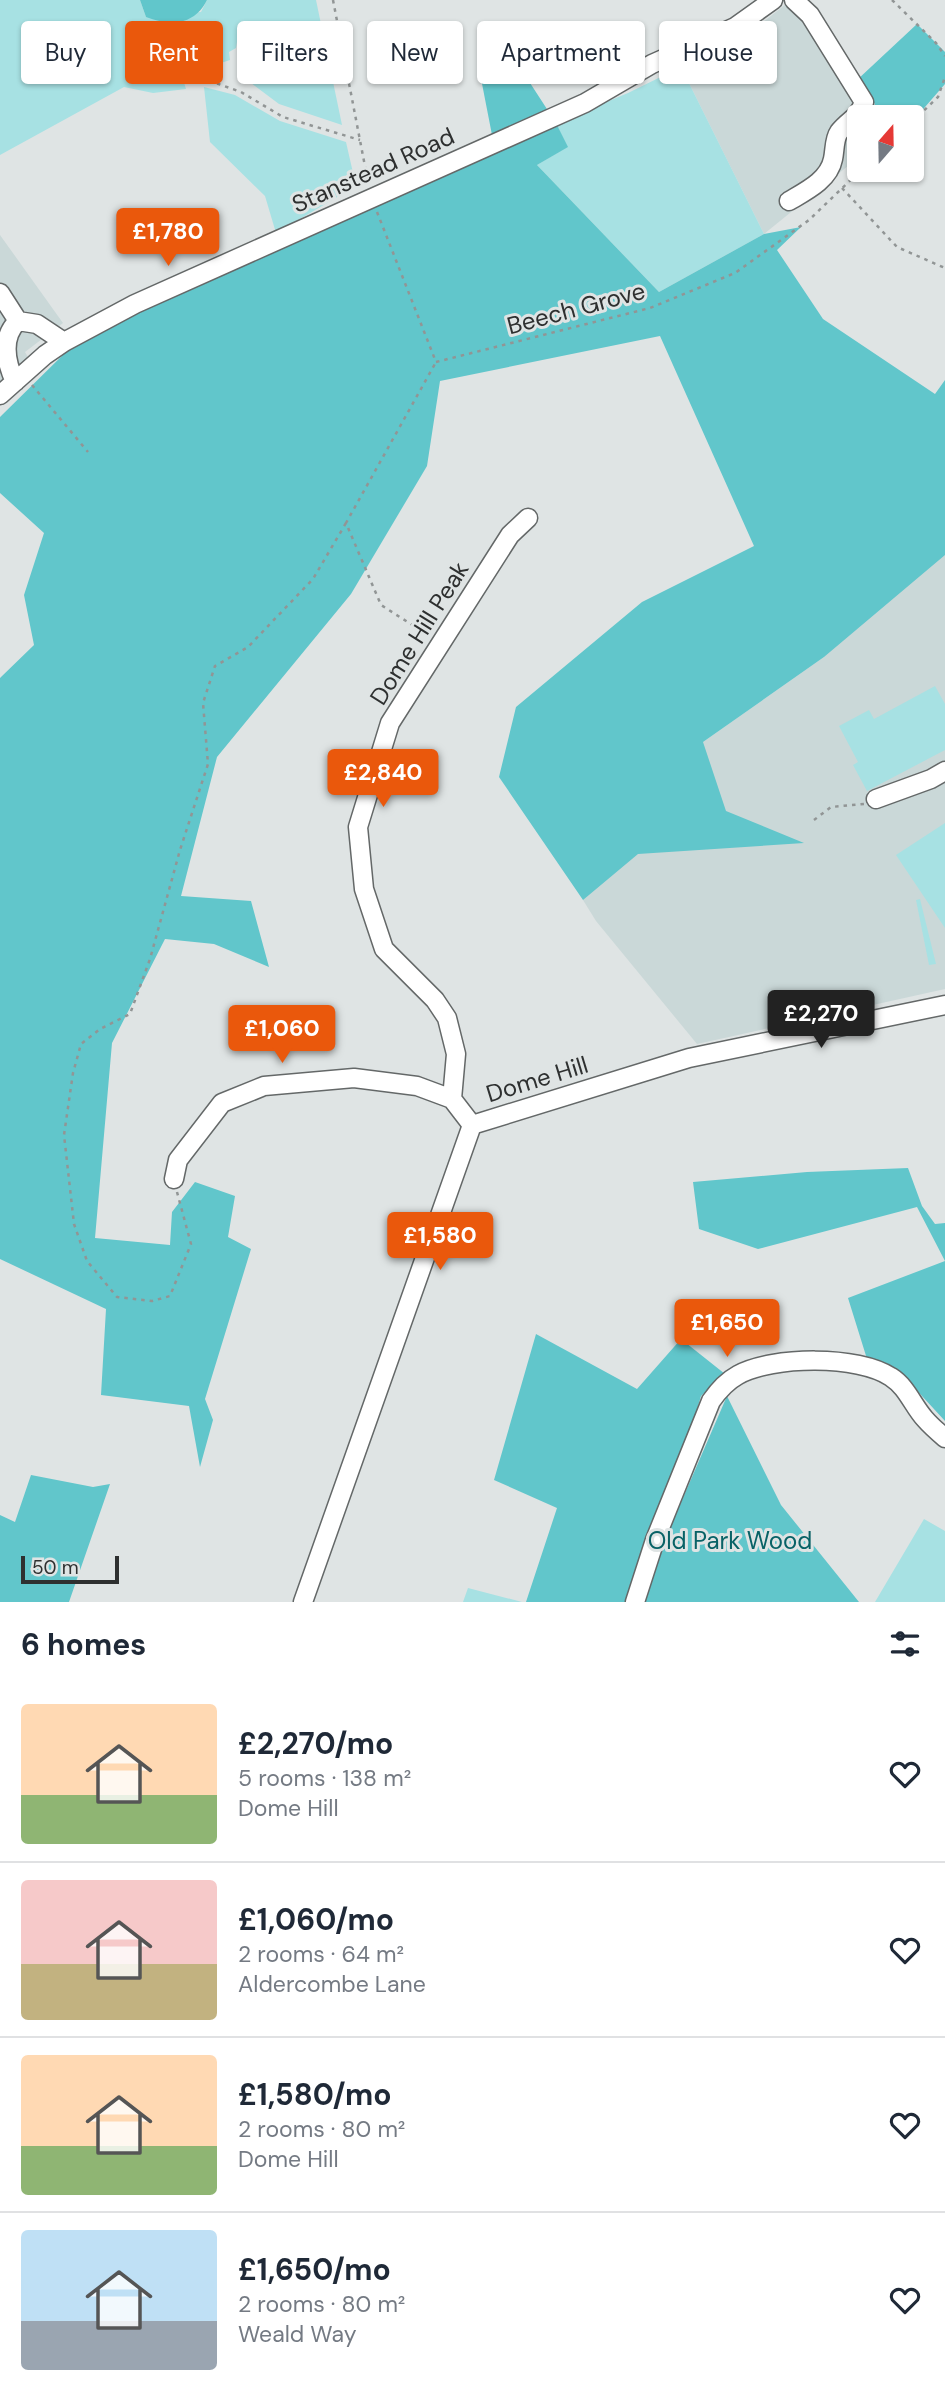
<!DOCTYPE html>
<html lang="en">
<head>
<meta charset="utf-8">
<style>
  :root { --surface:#fff; --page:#f6f6f7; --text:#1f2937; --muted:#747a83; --line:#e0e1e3; --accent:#ea580c }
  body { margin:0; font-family:"DM Sans",sans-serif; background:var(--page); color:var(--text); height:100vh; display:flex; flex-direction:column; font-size:26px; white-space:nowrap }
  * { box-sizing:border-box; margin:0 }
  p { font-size:23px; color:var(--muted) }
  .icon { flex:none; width:38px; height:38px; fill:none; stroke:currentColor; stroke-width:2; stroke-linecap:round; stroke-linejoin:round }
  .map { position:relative; height:1602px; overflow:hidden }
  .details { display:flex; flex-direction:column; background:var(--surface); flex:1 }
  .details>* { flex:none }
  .banner { position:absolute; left:21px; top:21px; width:903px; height:63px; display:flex; gap:14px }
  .needle { width:46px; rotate:20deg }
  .buttons { position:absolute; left:847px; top:105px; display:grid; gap:14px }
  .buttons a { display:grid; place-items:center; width:77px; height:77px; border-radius:7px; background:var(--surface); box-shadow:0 2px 5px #0004; font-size:35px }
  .scale { position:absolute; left:21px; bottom:18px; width:98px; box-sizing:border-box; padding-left:7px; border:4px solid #2e3030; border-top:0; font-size:19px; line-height:24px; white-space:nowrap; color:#2e3030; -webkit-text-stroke:5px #dfe4e4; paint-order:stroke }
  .price { position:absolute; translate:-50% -60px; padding:0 16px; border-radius:7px; background:var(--accent); color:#fff; font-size:23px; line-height:46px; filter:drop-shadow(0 2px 4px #0008) }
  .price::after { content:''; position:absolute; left:50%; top:42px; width:21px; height:16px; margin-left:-10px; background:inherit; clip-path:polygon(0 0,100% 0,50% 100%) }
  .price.active { background:#222; color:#fff }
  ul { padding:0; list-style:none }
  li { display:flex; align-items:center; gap:21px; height:175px; padding:0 21px }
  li+li { border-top:2px solid var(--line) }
  li span { display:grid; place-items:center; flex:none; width:196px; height:140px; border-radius:7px; color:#555 }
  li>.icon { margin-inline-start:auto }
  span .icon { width:84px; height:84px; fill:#fffc; stroke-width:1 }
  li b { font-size:30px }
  h2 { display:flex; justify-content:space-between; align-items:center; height:84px; padding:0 21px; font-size:30px }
  .pill { padding:0 24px; border-radius:7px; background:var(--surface); box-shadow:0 2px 5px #0004; font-size:24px; line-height:63px }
  .pill.active { background:var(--accent); color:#fff }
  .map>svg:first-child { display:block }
  .built { fill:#cad8d8 }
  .green { fill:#a7e1e3 }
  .forest { fill:#61c6cb }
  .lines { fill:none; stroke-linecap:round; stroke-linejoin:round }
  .minor-casing { stroke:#646868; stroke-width:21 }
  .path { stroke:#919595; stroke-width:2.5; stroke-dasharray:3.5 5; stroke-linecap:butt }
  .minor { stroke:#fff; stroke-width:18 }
  .labels { text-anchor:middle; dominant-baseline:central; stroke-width:6; stroke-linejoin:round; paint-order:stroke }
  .street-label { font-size:24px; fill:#2e3030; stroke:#dfe4e4 }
  .park-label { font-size:24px; fill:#086266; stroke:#dfe4e4 }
</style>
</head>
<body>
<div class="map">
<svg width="945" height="1602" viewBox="0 0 945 1602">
  <rect width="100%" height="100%" fill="#dfe4e4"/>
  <path class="built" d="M798,0l86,117h-25v40l-95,77 -83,-167 76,-40 29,-23h7z
    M0,235l63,88 -38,29 4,7 -29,28z
    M945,508v481l-248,55 -101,-123 -13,-21 120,-158 121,-85z"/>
  <path class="green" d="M0,0h140l6,17 55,-5 6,-12h109l26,125 -63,-21 -28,-21 11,-8 12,7 -35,-52 -3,18 -7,4 1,8 -48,16 4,13 -33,4 -29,-6 -124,68z
    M681,67l83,167 -105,58 -122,-127 30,-18 -11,-24 72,-30z
    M204,87l31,8 45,26 66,21 10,44 -80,47 -11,-37 -55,-54z
    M935,686l10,18v46l-78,41 -14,-26 5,-3 -19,-36 30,-16 5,9z
    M945,823v105l-49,-73z
    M920,899l16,65 -7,1 -13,-65z
    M924,1519l21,12v71h-70z
    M468,1588l54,14h-59z"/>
  <path class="forest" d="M140,0h67c-13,26 -37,26 -61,17z
    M917,24l28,28v32l-33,38v-5h-43l6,-13 -18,-24z
    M254,25c17,1 37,11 43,29 1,5 0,13 1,18 -17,16 -24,11 -41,0l-6,-22 -14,-6 2,-14z
    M517,45l4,24 35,54 12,24 -31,18 122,127 105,-58 37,-7 -24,23 46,69 112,75 10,-14v175l-121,102 -121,85 23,69 78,32 -166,11 -55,46 -84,-123 17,-70 126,-105 112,-56 -94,-210 -220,45 -13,85 -76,128 -134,163 -36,139 70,5 18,66 -55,-23 -49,-5 -53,104 -17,195 75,7 2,-33 23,-30 40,14 -7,41 23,12 -46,150 8,21 -13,47 -11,-61 -88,-11 5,-86 -106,-50v-581l34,-33 -10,-50 20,-62 -44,-40v-76l70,-69 130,-68 292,-145 -15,-77h25z
    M908,1168l14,38 13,18 10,-1v198l-47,-51 -31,-11 -19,-61 97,-37 -28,-54 -159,42 -59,-20 -6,-47 114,-10z
    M536,1334l101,55 44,-50 44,35 -24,22 -16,54 -57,152h-102l31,-94 -63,-28z
    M727,1396l54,109 78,97h-221z
    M31,1475l62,12 17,-3 -41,118h-69v-87l15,7z"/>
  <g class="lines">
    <defs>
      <path id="minor" d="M789,201c17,-10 40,-21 44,-42 2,-9 1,-20 6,-27 10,-13 19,-13 25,-30l-54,-87 -16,-15
        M0,293l18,28
        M15,382c-9,-20 -15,-44 3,-61l19,3 27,18
        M0,395l45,-40 19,-13 71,-38 450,-201 67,-39 83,-37 38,-27
        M876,799l55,-20 14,-8
        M472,1125l-20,-26 4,-45 -9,-36 -12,-18 -51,-51 -20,-60 -6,-62 32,-104 120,-188 18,-17
        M174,1179l4,-19 44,-57 42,-17 90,-8 63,8 35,13
        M303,1602l169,-477 217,-67 256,-53
        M635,1602l20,-62 56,-139c7,-10 16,-20 27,-26 35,-19 120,-20 153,2 16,10 22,29 34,42 6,7 13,13 20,19"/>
    </defs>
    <use href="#minor" class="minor-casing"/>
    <path class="path" d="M333,0l35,182
      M892,0l44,43 9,13
      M193,75l48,17 42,25 77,23
      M912,122l26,-25 7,-20
      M842,188l55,59 48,21
      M377,212l59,150
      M436,362l214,-54 85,-35 74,-53 52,-50
      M32,385l56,67
      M428,635l-47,-30 -35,-82 90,-161
      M814,820l17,-13 33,-3
      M177,1192l14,52 -21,52 -18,5 -35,-4 -30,-36 -13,-37 -10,-89 9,-62 8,-29 19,-15 30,-15 20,-55 30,-109 28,-86 -5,-61 12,-37 33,-19 65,-68 33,-56"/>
    <use href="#minor" class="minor"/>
  </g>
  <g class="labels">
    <g class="street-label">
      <text transform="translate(373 170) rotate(-24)">Stanstead Road</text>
      <text transform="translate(576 308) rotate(-15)">Beech Grove</text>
      <text transform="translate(419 633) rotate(-58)">Dome Hill Peak</text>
      <text transform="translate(537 1079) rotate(-17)">Dome Hill</text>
    </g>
    <g class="park-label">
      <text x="730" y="1540">Old Park Wood</text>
    </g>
  </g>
</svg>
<div class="buttons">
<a><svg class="needle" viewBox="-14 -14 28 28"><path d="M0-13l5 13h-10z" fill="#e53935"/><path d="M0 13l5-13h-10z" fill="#747a83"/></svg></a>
</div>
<div class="scale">50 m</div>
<b class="price" style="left:168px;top:268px">£1,780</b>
<b class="price" style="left:383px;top:809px">£2,840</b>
<b class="price active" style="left:821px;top:1050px">£2,270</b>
<b class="price" style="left:282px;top:1065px">£1,060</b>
<b class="price" style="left:440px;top:1272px">£1,580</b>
<b class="price" style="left:727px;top:1359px">£1,650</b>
<div class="banner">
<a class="pill">Buy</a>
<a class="pill active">Rent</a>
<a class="pill">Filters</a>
<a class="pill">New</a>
<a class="pill">Apartment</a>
<a class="pill">House</a>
</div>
</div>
<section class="details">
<h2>6 homes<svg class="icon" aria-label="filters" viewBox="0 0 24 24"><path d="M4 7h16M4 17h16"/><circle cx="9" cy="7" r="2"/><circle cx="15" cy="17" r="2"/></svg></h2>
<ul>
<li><span style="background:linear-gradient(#ffd9b3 65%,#8fb573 0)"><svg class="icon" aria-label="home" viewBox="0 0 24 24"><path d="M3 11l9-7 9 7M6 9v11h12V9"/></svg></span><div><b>£2,270/mo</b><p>5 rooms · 138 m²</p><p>Dome Hill</p></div><svg class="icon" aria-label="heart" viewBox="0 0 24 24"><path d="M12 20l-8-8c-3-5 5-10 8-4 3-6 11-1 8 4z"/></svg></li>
<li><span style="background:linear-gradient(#f6c9c9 60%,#c2b280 0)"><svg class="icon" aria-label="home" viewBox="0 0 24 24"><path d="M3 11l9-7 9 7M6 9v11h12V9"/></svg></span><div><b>£1,060/mo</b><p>2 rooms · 64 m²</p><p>Aldercombe Lane</p></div><svg class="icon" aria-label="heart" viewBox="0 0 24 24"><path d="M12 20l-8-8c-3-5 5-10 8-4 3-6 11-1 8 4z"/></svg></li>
<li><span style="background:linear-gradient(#ffd9b3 65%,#8fb573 0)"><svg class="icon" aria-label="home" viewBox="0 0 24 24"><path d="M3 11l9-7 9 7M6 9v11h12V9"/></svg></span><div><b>£1,580/mo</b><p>2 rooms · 80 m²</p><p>Dome Hill</p></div><svg class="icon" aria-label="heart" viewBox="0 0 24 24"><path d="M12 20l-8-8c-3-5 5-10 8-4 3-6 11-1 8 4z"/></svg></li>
<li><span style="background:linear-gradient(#bfe0f5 65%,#9aa5b1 0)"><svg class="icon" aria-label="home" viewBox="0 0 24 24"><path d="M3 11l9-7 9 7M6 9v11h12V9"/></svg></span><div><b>£1,650/mo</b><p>2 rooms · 80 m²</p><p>Weald Way</p></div><svg class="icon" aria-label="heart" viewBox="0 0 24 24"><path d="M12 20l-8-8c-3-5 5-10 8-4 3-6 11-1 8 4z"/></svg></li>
</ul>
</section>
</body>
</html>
